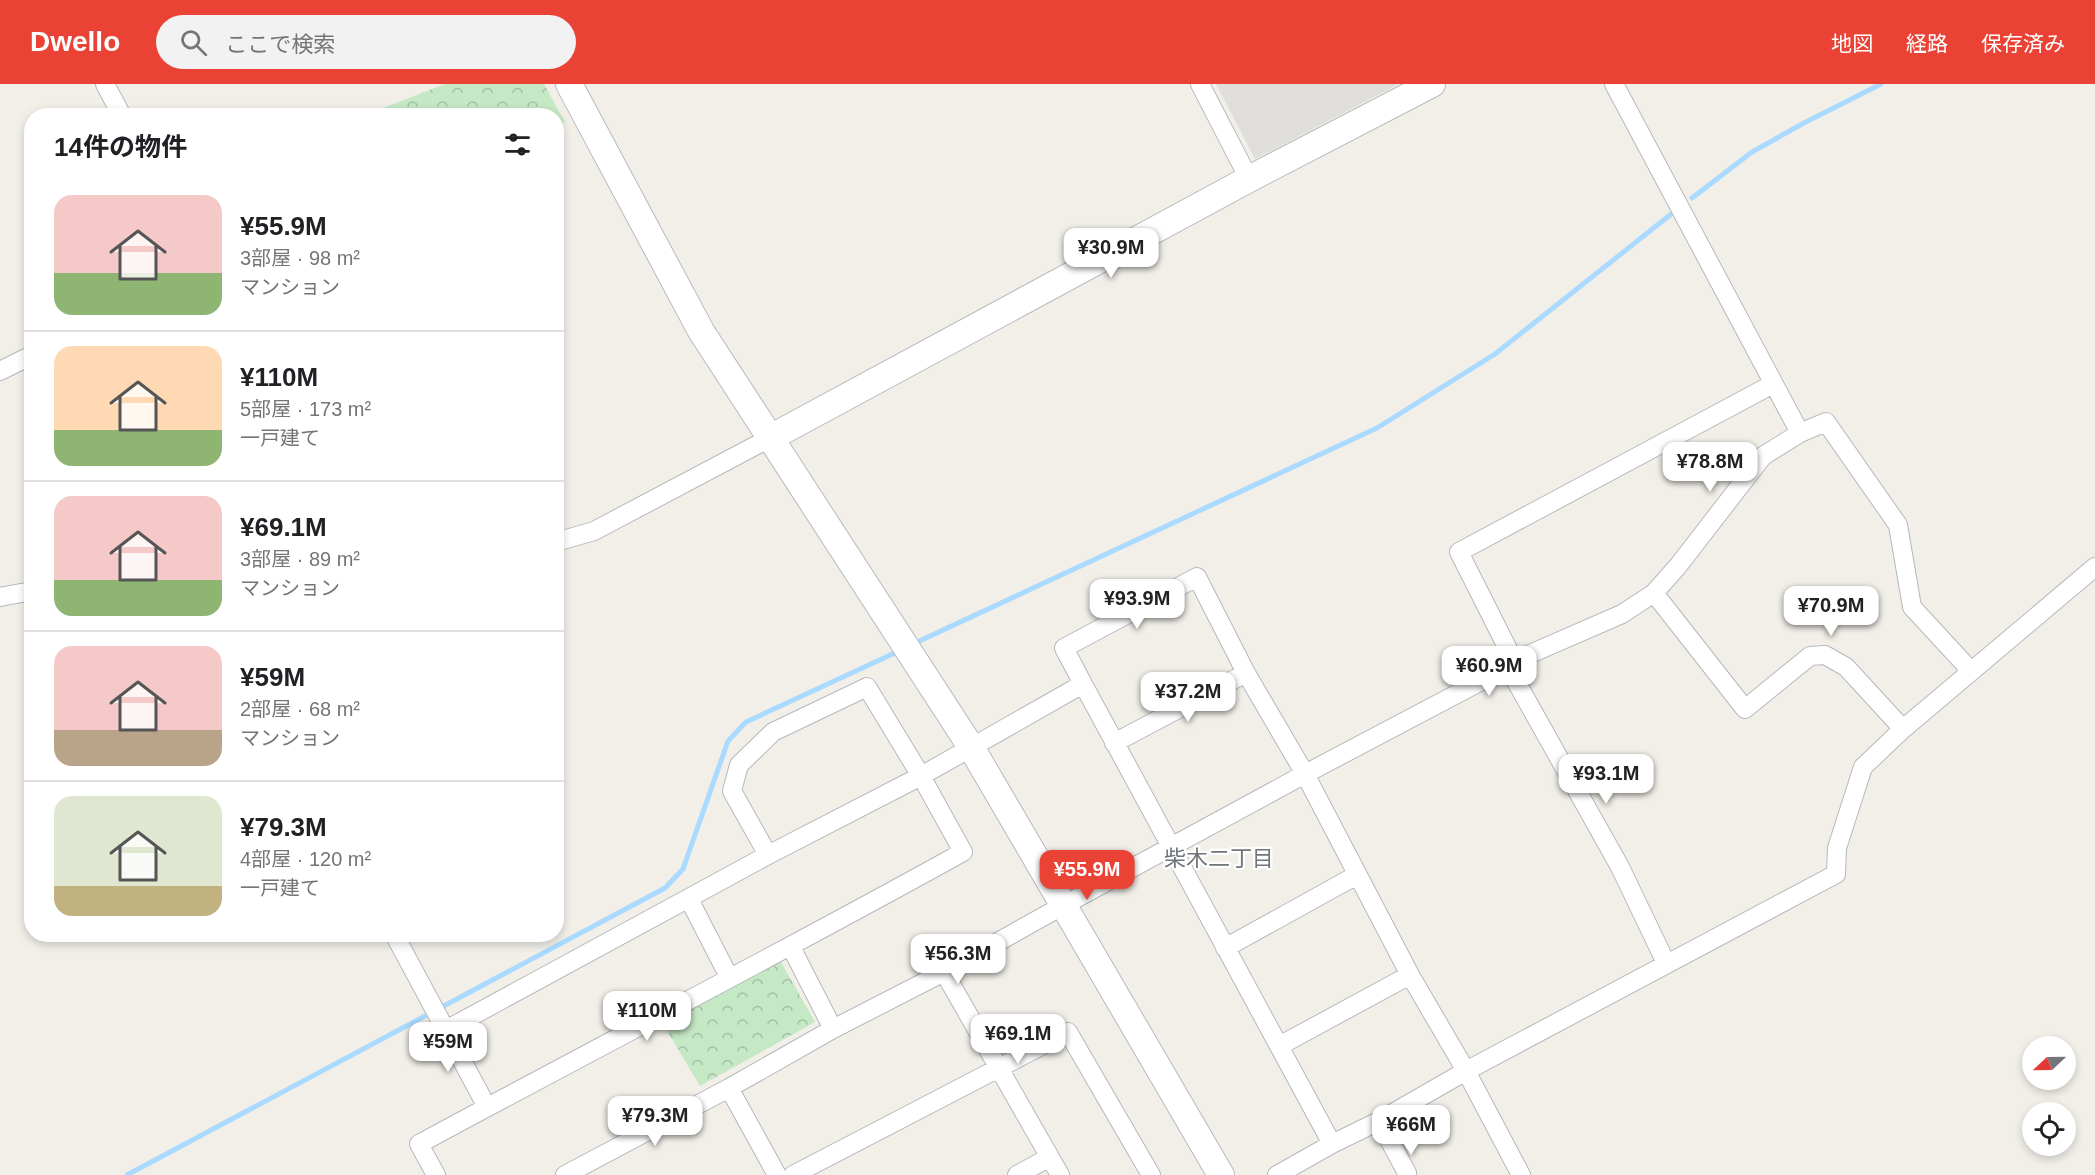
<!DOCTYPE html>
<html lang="ja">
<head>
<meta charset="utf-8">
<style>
  :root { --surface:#fff; --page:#f2f2f2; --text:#202124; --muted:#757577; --line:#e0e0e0; --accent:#ea4335 }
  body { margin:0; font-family:Arial,"Noto Sans JP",sans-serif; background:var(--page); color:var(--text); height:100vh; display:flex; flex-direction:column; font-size:22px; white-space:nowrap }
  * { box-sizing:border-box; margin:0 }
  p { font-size:20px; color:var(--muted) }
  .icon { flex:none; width:33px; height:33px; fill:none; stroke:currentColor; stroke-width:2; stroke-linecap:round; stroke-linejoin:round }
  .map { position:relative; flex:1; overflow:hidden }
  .details { position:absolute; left:24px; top:24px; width:540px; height:834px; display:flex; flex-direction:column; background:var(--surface); border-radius:24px; box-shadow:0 3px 9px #0003 }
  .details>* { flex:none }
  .needle { width:39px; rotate:248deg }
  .fabs { position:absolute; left:2022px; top:952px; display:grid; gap:12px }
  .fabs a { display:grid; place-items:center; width:54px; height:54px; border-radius:50%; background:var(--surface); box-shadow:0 3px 9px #0003; font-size:30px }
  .price { position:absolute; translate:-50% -51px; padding:0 14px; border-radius:12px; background:#fff; color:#222; font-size:20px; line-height:39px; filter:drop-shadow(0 2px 3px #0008) }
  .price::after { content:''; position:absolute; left:50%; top:36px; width:18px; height:14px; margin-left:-9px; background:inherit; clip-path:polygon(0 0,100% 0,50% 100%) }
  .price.active { background:var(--accent); color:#fff }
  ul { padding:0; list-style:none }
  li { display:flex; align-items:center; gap:18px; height:150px; padding:0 30px }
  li+li { border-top:2px solid var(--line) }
  li span { display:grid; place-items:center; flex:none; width:168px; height:120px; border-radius:18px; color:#555 }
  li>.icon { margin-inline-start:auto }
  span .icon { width:72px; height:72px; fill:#fffc; stroke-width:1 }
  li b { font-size:26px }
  h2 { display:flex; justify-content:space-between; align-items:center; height:72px; padding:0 30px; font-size:26px }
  header { display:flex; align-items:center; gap:36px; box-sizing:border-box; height:84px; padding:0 30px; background:var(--accent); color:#fff }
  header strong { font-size:28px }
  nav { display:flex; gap:33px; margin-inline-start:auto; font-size:21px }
  .search { width:420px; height:54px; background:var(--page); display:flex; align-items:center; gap:15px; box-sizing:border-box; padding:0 21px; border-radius:33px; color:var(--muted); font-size:22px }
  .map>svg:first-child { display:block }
  .industrial { fill:#e0deda }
  .forest { fill:url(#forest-crowns) }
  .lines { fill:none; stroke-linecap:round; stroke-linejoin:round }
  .stream { stroke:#aadaff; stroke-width:5 }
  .street-casing { stroke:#b5b8bc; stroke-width:20 }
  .secondary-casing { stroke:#b6babf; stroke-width:28 }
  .street { stroke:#fff; stroke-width:18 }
  .secondary { stroke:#fff; stroke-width:26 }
  .labels { text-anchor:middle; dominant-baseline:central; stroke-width:4.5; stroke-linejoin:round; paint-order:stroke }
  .neighbourhood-label { font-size:22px; fill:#70757a; stroke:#fff }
</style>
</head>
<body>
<header>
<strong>Dwello</strong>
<div class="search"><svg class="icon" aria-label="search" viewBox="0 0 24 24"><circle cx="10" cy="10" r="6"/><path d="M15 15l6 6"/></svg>ここで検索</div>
<nav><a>地図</a><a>経路</a><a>保存済み</a></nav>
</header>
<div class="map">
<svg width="2095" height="1091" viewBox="0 0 2095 1091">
  <defs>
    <pattern id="forest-crowns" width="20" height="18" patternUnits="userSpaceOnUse" patternTransform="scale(1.5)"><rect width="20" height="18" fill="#c5e8c5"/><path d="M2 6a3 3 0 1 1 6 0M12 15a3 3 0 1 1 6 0" fill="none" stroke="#a3c0a4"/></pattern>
  </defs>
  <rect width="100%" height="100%" fill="#f1efe8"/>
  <path class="industrial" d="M1216,0h183l-144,75z"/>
  <path class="forest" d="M445,0h99l21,38 -8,3 -1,-9 -191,-1z
    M781,878l34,60 -115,64 -37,-62z"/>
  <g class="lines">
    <path class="stream" d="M1692,114l60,-46 50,-28 79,-40
      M913,560l464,-216 118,-74 175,-139
      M127,1091l538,-287 18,-19 45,-128 18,-19 153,-71"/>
    <defs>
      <path id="street" d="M105,0l17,32
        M1200,0l49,95
        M1614,0l186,349 26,-11 72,103 14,82 59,64
        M0,287l32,-16
        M556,458l38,-11 176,-93
        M1654,509l91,116 65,-53 15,-1 21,12 57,62
        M0,513l32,-6
        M1514,577l-55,-109 314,-168
        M1508,583l112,200 46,96
        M1083,600l-19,-36 133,-71 49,96 59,101 105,201 56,96 55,104
        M1114,659l132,-70
        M689,815l40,78
        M394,850l93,173
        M791,863l42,82
        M1225,864l132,-73
        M944,888l116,203
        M446,946l322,-175 153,-79 -54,-89 -94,45 -34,33 -7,26 36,64
        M1279,962l131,-71
        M729,1004l48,87
        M1379,1037l28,52
        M436,1091l-17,-31c181,-98 364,-192 544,-292l-42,-76 162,-92 249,460 47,-23 87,-50 370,-197 1,-26 26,-81 40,-38 192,-162
        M565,1091l164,-87 104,-59 111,-57 120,-67 241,-131 203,-107 6,-6 108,-47 32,-21 24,-27 85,-110 37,-23
        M793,1091l275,-143 83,143
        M1017,1091l33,-18
        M1277,1091l55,-31"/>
      <path id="secondary" d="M569,0l132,247 270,416 250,428
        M770,354l479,-259 183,-95"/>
    </defs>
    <use href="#street" class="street-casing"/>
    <use href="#secondary" class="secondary-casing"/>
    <use href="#street" class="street"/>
    <use href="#secondary" class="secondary"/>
  </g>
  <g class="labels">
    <g class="neighbourhood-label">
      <text x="1219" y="774">柴木二丁目</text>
    </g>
  </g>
</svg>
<div class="fabs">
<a><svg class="needle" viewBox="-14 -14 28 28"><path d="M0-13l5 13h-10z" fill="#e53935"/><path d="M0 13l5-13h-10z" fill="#757577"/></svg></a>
<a><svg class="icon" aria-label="locate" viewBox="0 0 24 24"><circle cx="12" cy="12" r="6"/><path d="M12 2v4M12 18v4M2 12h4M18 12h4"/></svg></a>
</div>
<b class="price" style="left:1111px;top:195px">¥30.9M</b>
<b class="price" style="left:1710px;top:409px">¥78.8M</b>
<b class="price" style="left:1137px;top:546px">¥93.9M</b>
<b class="price" style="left:1831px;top:553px">¥70.9M</b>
<b class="price" style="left:1489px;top:613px">¥60.9M</b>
<b class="price" style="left:1188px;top:639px">¥37.2M</b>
<b class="price" style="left:1606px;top:721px">¥93.1M</b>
<b class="price active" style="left:1087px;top:817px">¥55.9M</b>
<b class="price" style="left:958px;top:901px">¥56.3M</b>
<b class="price" style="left:647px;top:958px">¥110M</b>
<b class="price" style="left:1018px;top:981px">¥69.1M</b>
<b class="price" style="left:448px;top:989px">¥59M</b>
<b class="price" style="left:655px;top:1063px">¥79.3M</b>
<b class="price" style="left:1411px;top:1072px">¥66M</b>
<section class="details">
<h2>14件の物件<svg class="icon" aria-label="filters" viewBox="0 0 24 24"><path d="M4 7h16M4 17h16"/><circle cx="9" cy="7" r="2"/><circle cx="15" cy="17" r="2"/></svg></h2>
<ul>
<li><span style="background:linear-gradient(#f6c9c9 65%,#8fb573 0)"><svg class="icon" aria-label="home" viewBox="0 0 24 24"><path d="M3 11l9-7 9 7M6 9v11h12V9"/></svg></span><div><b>¥55.9M</b><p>3部屋 · 98 m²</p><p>マンション</p></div></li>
<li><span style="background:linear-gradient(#ffd9b3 70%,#8fb573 0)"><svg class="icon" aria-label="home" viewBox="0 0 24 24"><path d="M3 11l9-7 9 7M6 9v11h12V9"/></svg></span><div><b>¥110M</b><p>5部屋 · 173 m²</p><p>一戸建て</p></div></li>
<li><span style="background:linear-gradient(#f6c9c9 70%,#8fb573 0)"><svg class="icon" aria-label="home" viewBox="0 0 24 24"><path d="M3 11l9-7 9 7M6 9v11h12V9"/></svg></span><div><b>¥69.1M</b><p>3部屋 · 89 m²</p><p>マンション</p></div></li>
<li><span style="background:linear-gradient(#f6c9c9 70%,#b9a48a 0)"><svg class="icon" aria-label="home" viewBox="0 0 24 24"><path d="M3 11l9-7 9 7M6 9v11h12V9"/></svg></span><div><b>¥59M</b><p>2部屋 · 68 m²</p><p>マンション</p></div></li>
<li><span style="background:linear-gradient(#dfe7d0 75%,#c2b280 0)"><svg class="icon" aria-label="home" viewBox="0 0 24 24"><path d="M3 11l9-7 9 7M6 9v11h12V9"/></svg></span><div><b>¥79.3M</b><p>4部屋 · 120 m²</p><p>一戸建て</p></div></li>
</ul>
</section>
</div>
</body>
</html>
